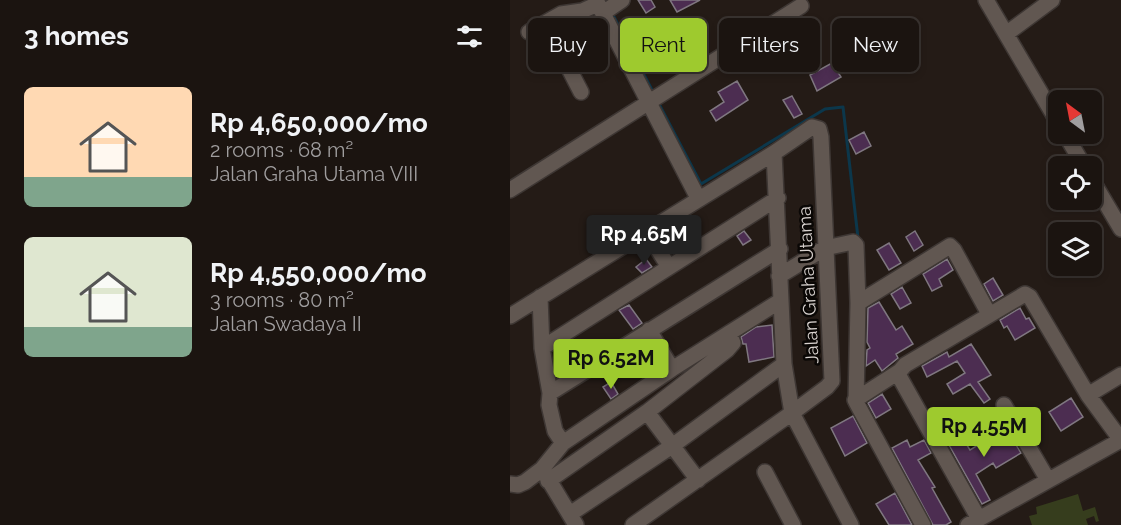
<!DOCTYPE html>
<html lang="en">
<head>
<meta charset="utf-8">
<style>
  :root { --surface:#1b1410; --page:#241d19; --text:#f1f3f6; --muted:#a09e9f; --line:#393330; --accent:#9eca2e }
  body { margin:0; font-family:Raleway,sans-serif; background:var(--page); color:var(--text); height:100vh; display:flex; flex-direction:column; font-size:22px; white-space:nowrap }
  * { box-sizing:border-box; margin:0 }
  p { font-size:20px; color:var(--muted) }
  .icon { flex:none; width:33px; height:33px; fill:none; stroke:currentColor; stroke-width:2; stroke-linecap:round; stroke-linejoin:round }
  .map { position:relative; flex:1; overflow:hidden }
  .drawer { display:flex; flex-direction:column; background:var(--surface); width:510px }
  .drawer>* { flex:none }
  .top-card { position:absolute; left:18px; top:18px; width:502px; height:54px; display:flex; gap:12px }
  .needle { width:39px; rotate:328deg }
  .tools { position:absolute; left:538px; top:90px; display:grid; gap:12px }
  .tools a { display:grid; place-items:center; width:54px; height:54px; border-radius:9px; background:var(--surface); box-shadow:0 3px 9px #0003,0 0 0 2px var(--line); font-size:30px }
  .price { position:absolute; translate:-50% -51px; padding:0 14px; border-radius:6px; background:var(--accent); color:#111; font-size:20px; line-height:39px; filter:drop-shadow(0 2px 3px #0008) }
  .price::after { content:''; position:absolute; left:50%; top:36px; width:18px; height:14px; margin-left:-9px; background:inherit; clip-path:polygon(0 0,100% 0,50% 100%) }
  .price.selected { background:#222; color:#fff }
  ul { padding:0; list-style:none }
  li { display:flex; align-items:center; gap:18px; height:150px; padding:0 24px }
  li span { display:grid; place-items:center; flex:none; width:168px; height:120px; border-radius:9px; color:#555 }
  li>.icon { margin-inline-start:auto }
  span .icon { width:72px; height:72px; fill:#fffc; stroke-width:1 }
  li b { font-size:26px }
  h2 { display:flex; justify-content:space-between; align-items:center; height:72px; padding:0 24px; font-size:26px }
  .chip { padding:0 21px; border-radius:9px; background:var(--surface); box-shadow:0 3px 9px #0003,0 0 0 2px var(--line); font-size:21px; line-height:54px }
  .chip.selected { background:var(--accent); color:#111 }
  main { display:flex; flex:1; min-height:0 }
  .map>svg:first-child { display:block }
  .green { fill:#363d1d }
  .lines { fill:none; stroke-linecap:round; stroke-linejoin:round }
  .stream { stroke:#0c374b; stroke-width:3 }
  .building { fill:#4c2d51; stroke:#7f7780; stroke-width:1.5 }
  .minor-casing { stroke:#3e3734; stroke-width:18 }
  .minor { stroke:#615751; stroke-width:15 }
  .labels { text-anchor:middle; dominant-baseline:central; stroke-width:5; stroke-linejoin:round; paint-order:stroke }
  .street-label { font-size:18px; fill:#d8d2cf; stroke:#0a0705 }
</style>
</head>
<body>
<main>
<section class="drawer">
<h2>3 homes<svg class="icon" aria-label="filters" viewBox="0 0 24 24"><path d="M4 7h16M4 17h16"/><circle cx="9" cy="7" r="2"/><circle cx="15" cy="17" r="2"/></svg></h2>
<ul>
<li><span style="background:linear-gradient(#ffd9b3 75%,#7fa58c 0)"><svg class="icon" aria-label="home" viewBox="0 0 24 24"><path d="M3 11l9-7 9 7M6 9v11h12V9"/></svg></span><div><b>Rp 4,650,000/mo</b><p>2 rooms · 68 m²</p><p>Jalan Graha Utama VIII</p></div></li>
<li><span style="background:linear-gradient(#dfe7d0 75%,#7fa58c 0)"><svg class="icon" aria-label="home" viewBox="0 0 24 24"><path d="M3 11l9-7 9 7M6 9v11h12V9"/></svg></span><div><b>Rp 4,550,000/mo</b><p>3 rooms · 80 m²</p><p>Jalan Swadaya II</p></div></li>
</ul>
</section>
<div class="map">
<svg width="611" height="525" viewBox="0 0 611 525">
  <rect width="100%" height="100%" fill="#241b16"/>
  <path class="green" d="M568,494l5,17 12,-4 4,14 -3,1 -2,-6 -8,3 2,6h-56l-3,-9 8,-2 -1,-7z"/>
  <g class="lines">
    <path class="stream" d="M104,17l39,75
      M149,104l42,80 124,-75 18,-2 15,131"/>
  </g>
  <path class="building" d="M128,0h13l4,7 -9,6z
    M160,0h30l-23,12z
    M296,32l11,18 -13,9 -11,-19z
    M322,63l9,14 -24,14 -7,-16z
    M227,81l11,19 -32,21 -6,-10 14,-9 -6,-10z
    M282,96l10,18 -8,4 -11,-18z
    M354,132l7,14 -15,8 -7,-14z
    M234,231l7,9 -8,5 -6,-9z
    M405,231l8,14 -9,6 -8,-14z
    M379,243l12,20 -12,7 -12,-20z
    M136,259l6,8 -10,6 -6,-6z
    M437,259l6,11 -14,9 3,7 -10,5 -9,-17z
    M483,278l10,17 -10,6 -9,-17z
    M392,287l9,16 -11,6 -9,-15z
    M369,302l17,28 6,-4 11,18 -17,10 2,4 -16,13 -7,-11 -9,6 1,-16 3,-2 -3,-6 1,-34z
    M119,305l13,18 -9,6 -14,-19z
    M510,308l6,11 3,-1 6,10 -20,12 -8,-14 -3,2 -4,-8z
    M262,325l2,32 -25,5 -3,-18h-3l-2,-7 15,-10z
    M461,344l20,31 -13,7 12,17 -6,4 -14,-19 -17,10 -6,-10 18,-11 -8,-12 -30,16 -5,-11 25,-14 2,5z
    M101,382l7,12 -7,5 -8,-12z
    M372,394l9,15 -15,9 -8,-15z
    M561,398l12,19 -22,14 -12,-19z
    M343,416l14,27 -22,13 -14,-28z
    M496,428l15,25 -25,15 -3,-5 -17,11 14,26 -8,4 -33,-59 13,-8 8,13z
    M397,440l3,7 14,-7 7,13 -13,7 17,27 -3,1 19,34 -5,3h-13l-41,-77z
    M385,493l17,32h-23l-13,-21z"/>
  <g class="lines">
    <defs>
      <path id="minor" d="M86,0l102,198
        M476,0l73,124
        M93,13l19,-13
        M19,32l32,-18 21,-3 16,-7
        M496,34l46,-34
        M71,92l-18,-35v-7l45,-27
        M555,134l19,32
        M264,153l10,211 8,49 59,112
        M582,180l29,49
        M0,190l291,-184
        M136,231l23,36
        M269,276l46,-28 28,-6 3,3 2,58 -2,99 67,123
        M30,297l2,51 8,45 -1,12 6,26 8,12
        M348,303l92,-57 4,4 35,64
        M0,316l264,-163 38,-26 7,2 2,8 11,244 -5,6 -35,26 -159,112
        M139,330l23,39
        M32,348l236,-150
        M390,371l-1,5 80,143
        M40,393l230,-144
        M578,395l33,-20
        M345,400l45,-29 5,-6 120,-71 5,3 58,98 33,45
        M494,405l44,75
        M137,412l51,68
        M34,472l32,53
        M255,472l28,53
        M38,481l99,-69 80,-62 6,-7 -4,-10
        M0,484l8,1 7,-3 17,-13 21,-26 109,-74 108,-68
        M60,514l102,-68 112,-82
        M458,525l153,-85"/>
    </defs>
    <use href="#minor" class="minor-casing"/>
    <use href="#minor" class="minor"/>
  </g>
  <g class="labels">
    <g class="street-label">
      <text transform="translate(298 285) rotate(-93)">Jalan Graha Utama</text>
    </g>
  </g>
</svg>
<div class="tools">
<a><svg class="needle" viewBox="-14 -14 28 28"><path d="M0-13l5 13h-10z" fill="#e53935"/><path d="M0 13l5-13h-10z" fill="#a09e9f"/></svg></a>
<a><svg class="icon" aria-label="locate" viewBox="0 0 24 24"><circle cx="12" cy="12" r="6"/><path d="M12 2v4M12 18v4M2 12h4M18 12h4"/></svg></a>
<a><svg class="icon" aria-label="layers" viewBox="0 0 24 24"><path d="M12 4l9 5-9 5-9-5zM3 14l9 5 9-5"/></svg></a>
</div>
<b class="price selected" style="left:134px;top:266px">Rp 4.65M</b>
<b class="price" style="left:101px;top:390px">Rp 6.52M</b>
<b class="price" style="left:474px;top:458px">Rp 4.55M</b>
<div class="top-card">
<a class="chip">Buy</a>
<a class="chip selected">Rent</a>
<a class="chip">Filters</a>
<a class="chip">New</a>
</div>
</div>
</main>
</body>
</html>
